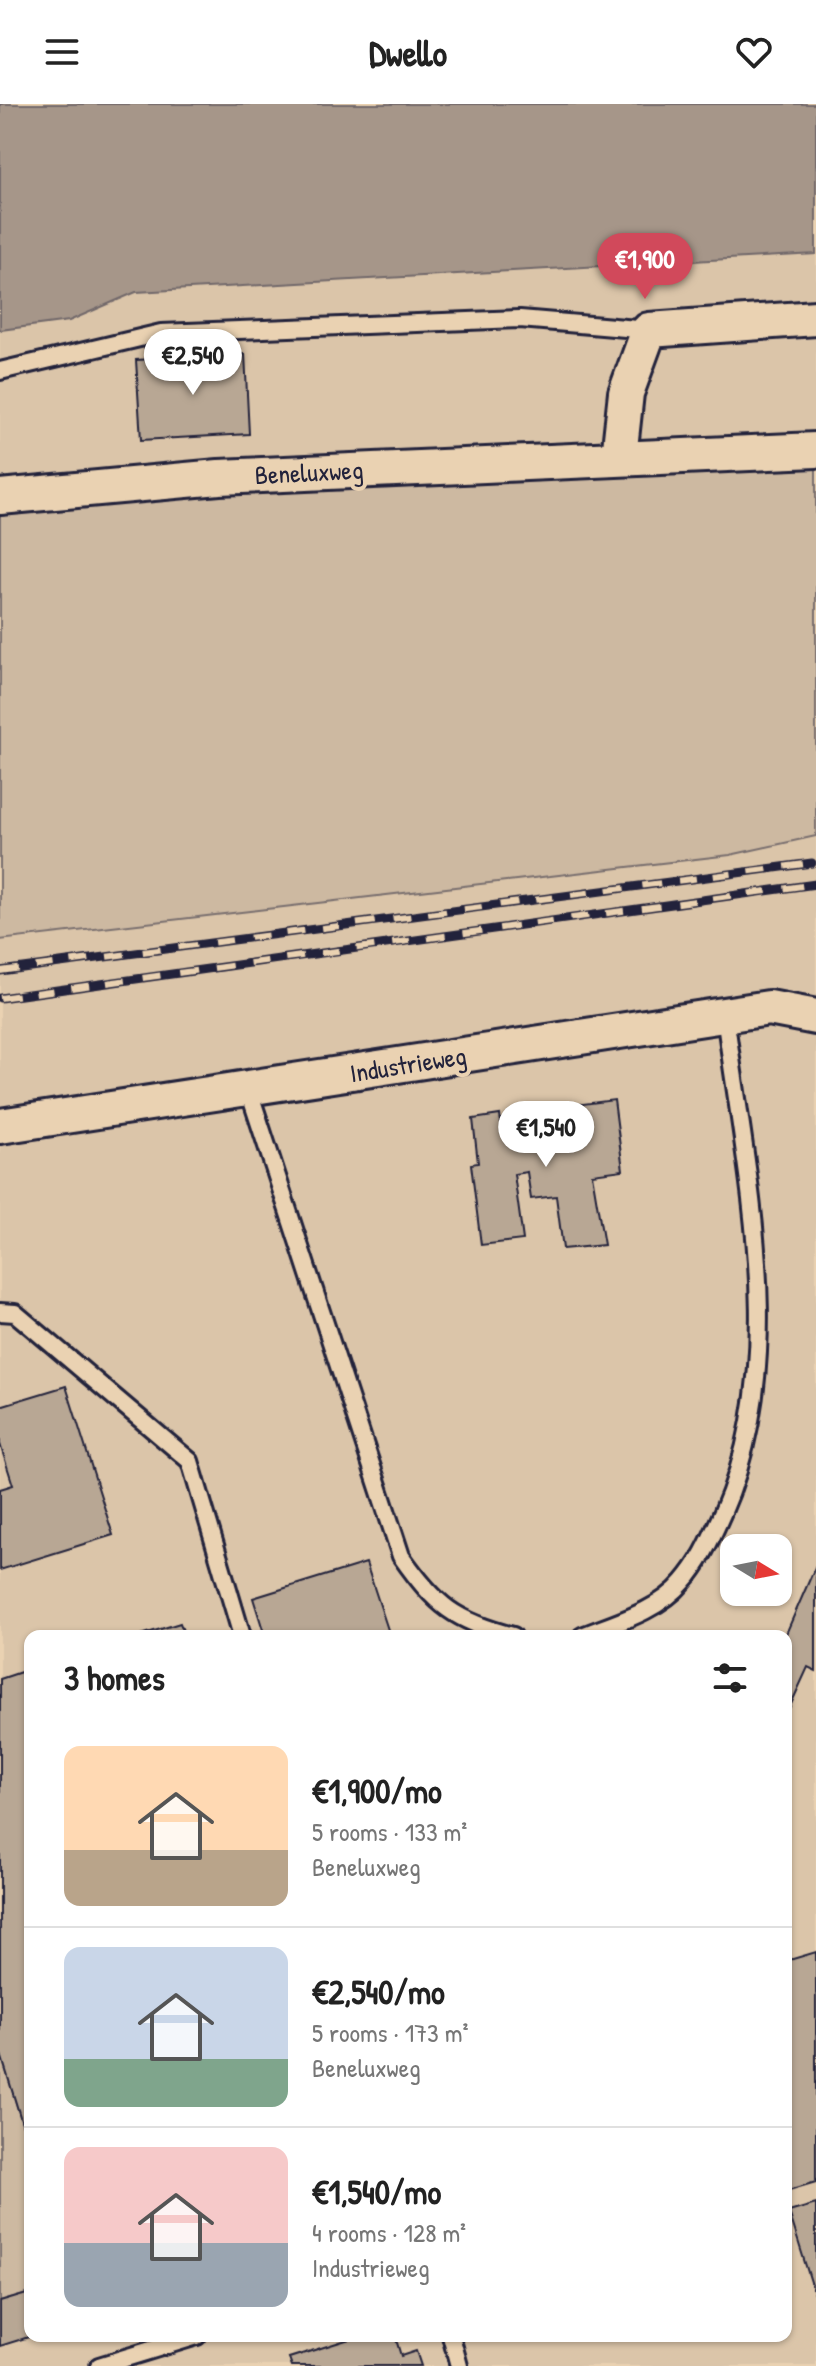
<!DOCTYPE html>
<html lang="en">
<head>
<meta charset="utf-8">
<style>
  :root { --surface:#fff; --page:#f6f6f6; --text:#222; --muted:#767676; --line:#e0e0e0; --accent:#d1495b }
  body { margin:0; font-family:"Patrick Hand",sans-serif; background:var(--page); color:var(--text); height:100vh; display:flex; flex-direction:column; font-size:30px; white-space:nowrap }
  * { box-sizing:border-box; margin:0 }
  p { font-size:26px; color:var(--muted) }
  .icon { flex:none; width:44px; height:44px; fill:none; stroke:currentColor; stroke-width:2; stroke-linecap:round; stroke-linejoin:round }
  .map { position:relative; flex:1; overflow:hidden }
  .panel { position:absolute; left:24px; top:1526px; width:768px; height:712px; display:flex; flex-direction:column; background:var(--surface); border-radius:16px; box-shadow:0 2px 6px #0004 }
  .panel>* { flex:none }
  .needle { width:52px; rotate:100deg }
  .fabs { position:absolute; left:720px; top:1430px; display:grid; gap:16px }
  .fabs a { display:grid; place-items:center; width:72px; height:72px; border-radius:16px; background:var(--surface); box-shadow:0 2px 6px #0004; font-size:40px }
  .price { position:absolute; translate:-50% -68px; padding:0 18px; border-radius:28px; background:#fff; color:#222; font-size:26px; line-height:52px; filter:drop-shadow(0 2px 4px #0008) }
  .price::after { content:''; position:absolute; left:50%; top:48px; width:24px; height:18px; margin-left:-12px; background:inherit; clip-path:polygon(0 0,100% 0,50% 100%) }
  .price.active { background:var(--accent); color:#fff }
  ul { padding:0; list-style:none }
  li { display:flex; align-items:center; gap:24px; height:200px; padding:0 40px }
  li+li { border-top:2px solid var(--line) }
  li span { display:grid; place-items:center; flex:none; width:224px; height:160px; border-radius:16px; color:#555 }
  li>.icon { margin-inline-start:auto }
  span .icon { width:96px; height:96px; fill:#fffc; stroke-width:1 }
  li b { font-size:34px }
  h2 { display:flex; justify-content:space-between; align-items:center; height:96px; padding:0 40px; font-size:34px }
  header { display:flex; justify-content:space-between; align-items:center; height:104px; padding:0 40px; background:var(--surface); font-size:36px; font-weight:700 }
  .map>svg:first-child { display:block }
  .built { fill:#dbc5a9; fill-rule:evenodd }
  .green { fill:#cdb9a1; stroke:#786e6e; stroke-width:2 }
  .water { fill:#a69689; stroke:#71686a; stroke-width:2 }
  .building { fill:#b8a794; stroke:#22223b; stroke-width:2 }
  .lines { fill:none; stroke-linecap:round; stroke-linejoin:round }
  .lane-casing { stroke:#22223b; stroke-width:22 }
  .street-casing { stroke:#22223b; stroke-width:40 }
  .lane { stroke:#ead2b2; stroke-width:16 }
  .street { stroke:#ead2b2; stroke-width:34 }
  .rail-casing { stroke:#22223b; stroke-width:9 }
  .rail { stroke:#ead2b2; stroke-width:6; stroke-dasharray:18; stroke-linecap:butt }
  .labels { text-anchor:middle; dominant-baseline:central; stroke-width:8; stroke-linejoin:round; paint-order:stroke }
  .street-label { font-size:26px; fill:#22223b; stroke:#ead2b2 }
</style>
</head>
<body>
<header><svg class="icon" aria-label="menu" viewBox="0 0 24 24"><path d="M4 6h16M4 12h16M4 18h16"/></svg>Dwello<svg class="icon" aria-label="heart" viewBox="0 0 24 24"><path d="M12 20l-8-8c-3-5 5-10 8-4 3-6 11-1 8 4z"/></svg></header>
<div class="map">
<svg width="816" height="2262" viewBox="0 0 816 2262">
  <rect width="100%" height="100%" fill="#ead2b2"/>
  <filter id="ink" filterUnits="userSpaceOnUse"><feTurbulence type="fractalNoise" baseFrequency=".0125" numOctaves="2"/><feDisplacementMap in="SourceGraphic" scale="16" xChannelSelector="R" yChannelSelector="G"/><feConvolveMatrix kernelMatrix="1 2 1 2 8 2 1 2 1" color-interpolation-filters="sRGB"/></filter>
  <g filter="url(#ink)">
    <path class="built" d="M0,0h816v2262h-816zM734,1444h44v44h-44zM30,1532h756v700h-756z"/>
    <path class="green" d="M816,361v371l-86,19 -730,85v-429l417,-30z
      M0,1947l30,98v144l-30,9z"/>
    <path class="water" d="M0,0h816v150l-680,38 -67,29 -69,9z"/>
    <path class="building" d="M245,250l4,80 -108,6 -5,-80z
      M614,996l9,70 -31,4 12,71 -41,4 -7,-53 -25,3 -4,-27 -13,2 9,66 -42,5 -10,-81 7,-1 -5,-44 27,-4 1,8 19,-3 -1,-8z
      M66,1282l47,149 -113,35v-81l13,-4 -13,-41v-38z
      M366,1459l24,73h-125l-12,-38z
      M816,1461v106l-8,-4 -22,48 3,-57 -4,-22z
      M180,1519l5,13h-47z
      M30,1565v480l-30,-98v-372z
      M816,1848v230l-30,9v-230z
      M816,2100v94l-27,-86z
      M30,2189l2,43 -32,10v-44z
      M359,2232h36l6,20 15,-5 5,15h-129l-3,-8z"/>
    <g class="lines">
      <defs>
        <path id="lane" d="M0,267l161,-38 359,-14 129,11
          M248,984l153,468c35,50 54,65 112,80
          M0,1208l15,1 175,148 52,175
          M582,1532c33,-13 77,-25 101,-54 18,-20 28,-44 39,-68 69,-157 24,-336 3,-499
          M451,2232l8,30
          M99,2262l98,-30"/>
        <path id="street" d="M619,353l7,-64 23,-63 167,-12
          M0,393l219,-20 597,-27
          M0,1022l769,-118 47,9"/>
      </defs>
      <use href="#lane" class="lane-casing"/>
      <use href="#street" class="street-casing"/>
      <use href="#lane" class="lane"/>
      <use href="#street" class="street"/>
      <defs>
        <path id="rail" d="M0,867l812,-108
          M0,894l816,-114"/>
      </defs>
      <use href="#rail" class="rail-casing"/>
      <use href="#rail" class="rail"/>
    </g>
  </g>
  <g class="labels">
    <g class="street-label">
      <text transform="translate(309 368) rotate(-3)">Beneluxweg</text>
      <text transform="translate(408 960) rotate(-9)">Industrieweg</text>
    </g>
  </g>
</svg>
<div class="fabs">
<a><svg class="needle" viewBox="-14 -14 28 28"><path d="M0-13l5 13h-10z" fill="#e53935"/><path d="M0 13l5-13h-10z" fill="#767676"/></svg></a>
</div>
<b class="price active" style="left:645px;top:197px">€1,900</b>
<b class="price" style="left:193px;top:293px">€2,540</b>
<b class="price" style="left:546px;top:1065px">€1,540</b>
<section class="panel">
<h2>3 homes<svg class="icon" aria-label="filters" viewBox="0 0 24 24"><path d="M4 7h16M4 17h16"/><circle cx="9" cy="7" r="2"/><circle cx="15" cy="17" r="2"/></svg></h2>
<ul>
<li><span style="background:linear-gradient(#ffd9b3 65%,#b9a48a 0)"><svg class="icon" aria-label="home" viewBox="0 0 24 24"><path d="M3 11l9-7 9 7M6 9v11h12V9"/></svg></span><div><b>€1,900/mo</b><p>5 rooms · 133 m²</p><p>Beneluxweg</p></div></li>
<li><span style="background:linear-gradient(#c9d6e8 70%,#7fa58c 0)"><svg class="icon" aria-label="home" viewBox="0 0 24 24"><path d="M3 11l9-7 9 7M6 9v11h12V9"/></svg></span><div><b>€2,540/mo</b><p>5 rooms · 173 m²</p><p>Beneluxweg</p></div></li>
<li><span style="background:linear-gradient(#f6c9c9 60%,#9aa5b1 0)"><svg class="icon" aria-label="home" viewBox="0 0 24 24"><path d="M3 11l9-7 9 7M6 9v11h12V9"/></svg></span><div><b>€1,540/mo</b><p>4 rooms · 128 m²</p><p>Industrieweg</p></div></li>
</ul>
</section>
</div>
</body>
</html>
